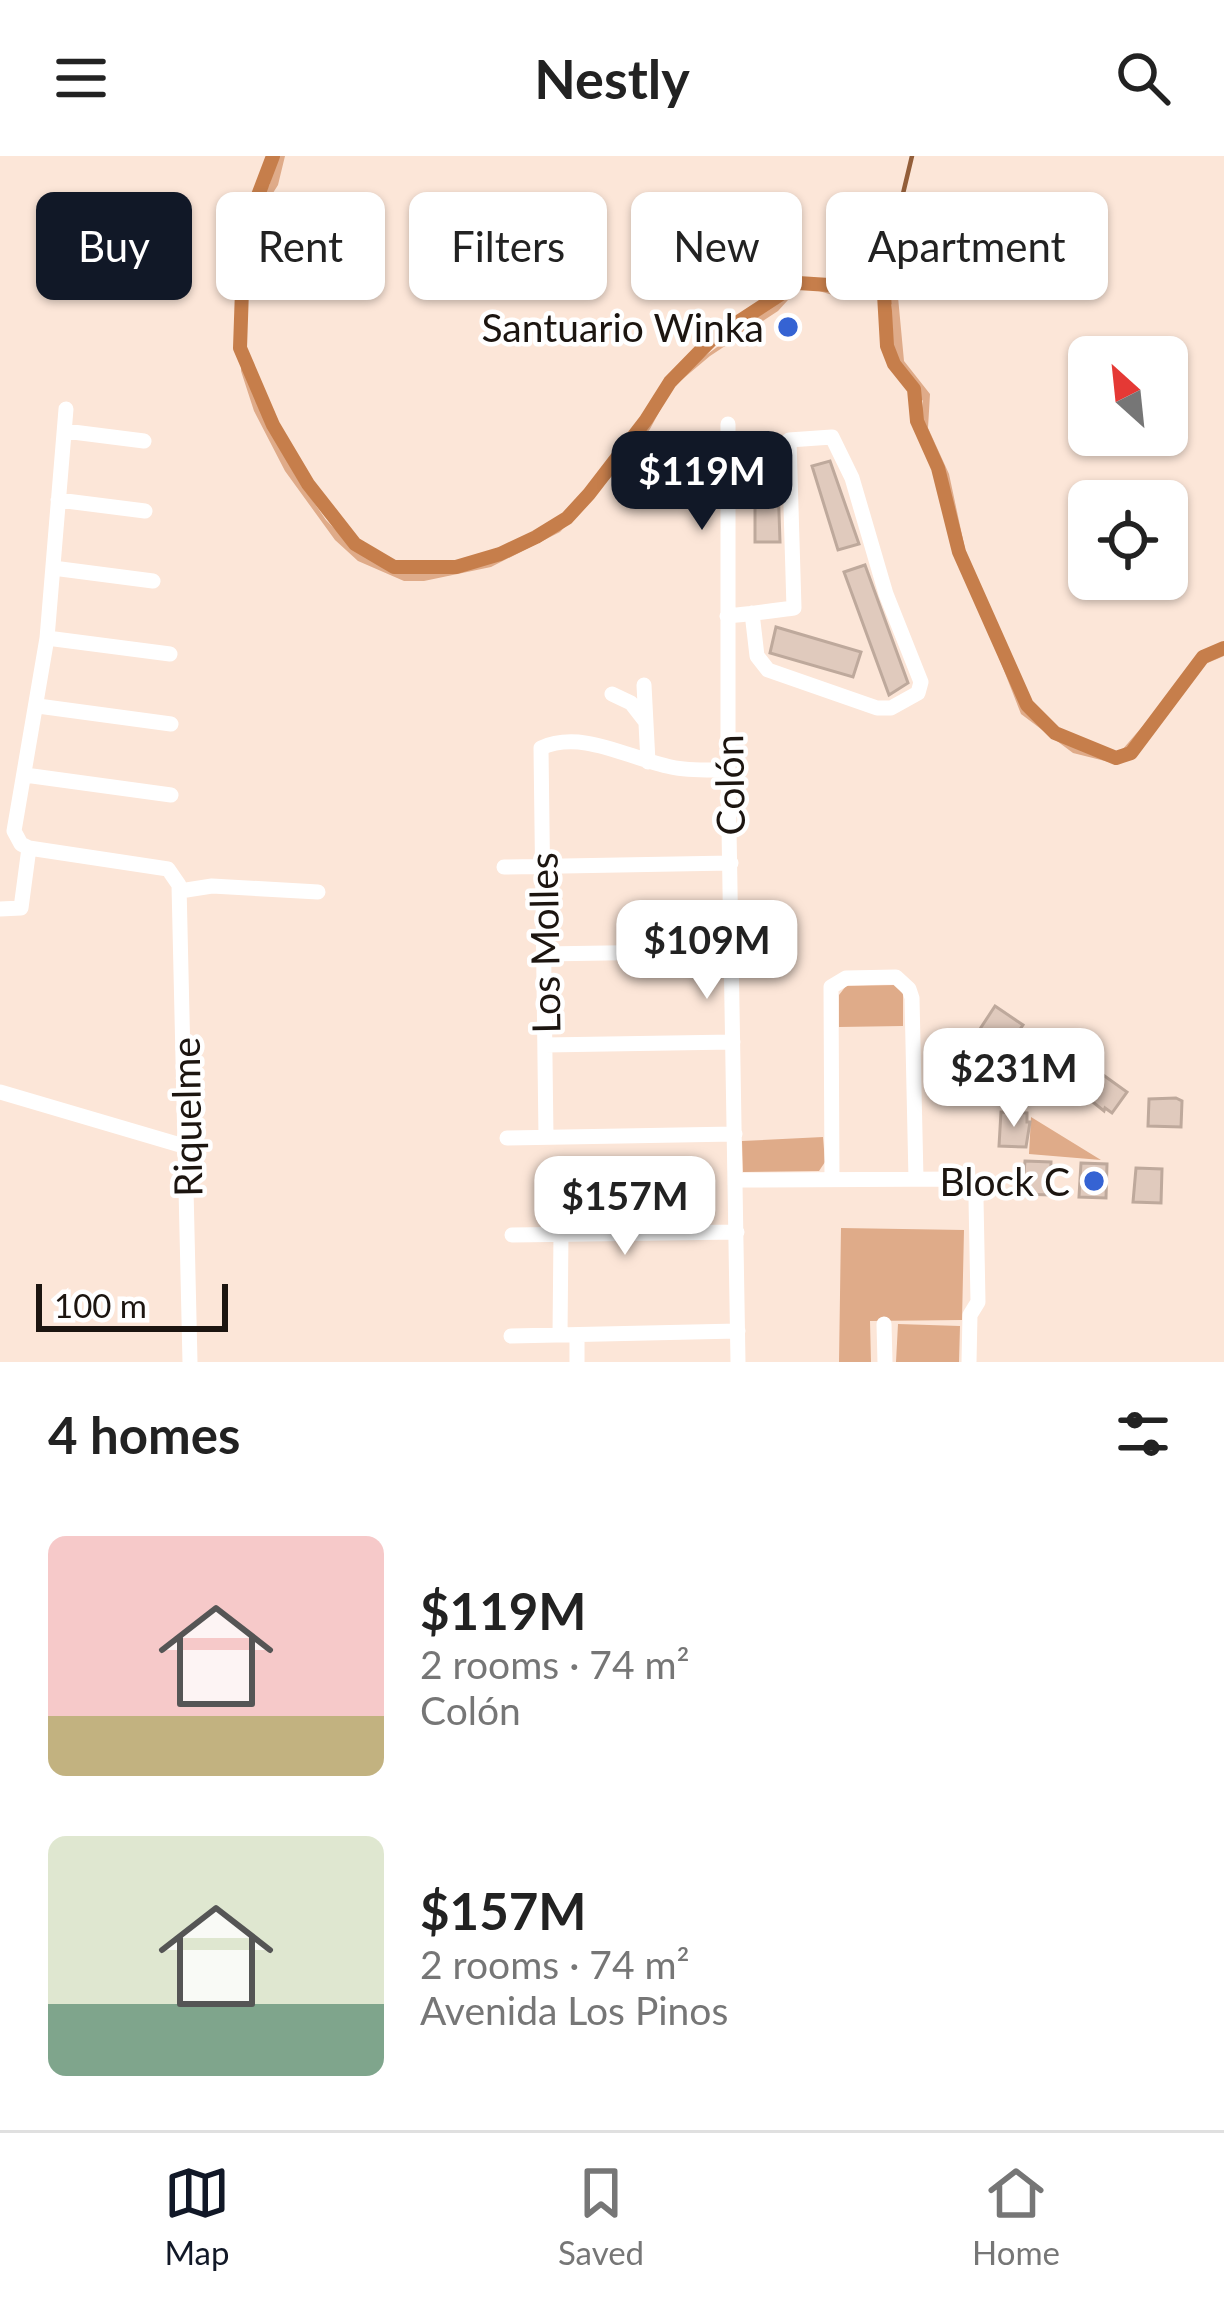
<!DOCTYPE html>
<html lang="en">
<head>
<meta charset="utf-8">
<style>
  :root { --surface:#fff; --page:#f6f6f6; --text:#222; --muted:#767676; --line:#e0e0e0; --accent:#111827 }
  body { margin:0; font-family:Lato,sans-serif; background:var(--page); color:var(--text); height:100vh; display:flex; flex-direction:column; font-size:45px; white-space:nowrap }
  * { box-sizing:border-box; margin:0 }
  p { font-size:39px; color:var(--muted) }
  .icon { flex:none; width:66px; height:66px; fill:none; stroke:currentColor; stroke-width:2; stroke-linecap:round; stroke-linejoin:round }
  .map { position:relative; height:1206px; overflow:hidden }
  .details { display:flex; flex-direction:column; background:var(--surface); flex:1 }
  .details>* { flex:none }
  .top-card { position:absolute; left:36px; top:36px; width:1152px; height:108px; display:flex; gap:24px }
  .needle { width:78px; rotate:333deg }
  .tools { position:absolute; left:1068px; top:180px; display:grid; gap:24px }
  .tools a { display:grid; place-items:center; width:120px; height:120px; border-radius:18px; background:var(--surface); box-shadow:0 3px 9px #0004; font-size:60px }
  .scale { position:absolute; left:36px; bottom:30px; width:192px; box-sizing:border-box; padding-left:12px; border:6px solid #1c1510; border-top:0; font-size:33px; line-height:42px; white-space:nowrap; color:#1c1510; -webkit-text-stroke:9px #fff; paint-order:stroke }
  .price { position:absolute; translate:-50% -102px; padding:0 27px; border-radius:24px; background:#fff; color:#222; font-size:39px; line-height:78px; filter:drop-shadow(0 3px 6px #0008) }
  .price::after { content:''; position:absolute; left:50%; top:72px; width:36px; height:27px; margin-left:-18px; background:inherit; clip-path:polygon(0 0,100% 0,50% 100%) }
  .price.active { background:var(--accent); color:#fff }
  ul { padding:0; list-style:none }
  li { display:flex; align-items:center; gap:36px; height:300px; padding:0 48px }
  li span { display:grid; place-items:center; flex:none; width:336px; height:240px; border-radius:18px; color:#555 }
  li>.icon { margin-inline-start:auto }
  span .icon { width:144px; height:144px; fill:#fffc; stroke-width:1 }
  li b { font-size:51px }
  h2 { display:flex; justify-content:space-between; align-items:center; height:144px; padding:0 48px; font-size:51px }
  .tag { padding:0 42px; border-radius:18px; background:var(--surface); box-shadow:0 3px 9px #0004; font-size:42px; line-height:108px }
  .tag.active { background:var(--accent); color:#fff }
  header { display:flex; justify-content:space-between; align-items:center; height:156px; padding:0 48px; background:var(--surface); font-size:54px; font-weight:700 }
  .dock { display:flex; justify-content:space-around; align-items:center; height:168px; border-top:3px solid var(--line); background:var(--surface); font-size:33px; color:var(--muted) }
  .dock a { display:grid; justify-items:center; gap:6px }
  .dock .active { color:var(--accent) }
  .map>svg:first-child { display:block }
  .green { fill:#dfab89 }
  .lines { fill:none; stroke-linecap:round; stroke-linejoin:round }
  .stream { stroke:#935e39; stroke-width:4.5 }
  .canal { stroke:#c67e4b; stroke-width:14 }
  .building { fill:#e0cabd; stroke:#bea99c; stroke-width:3 }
  .minor { stroke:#fff; stroke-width:15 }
  .poi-dot { fill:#3563d3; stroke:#fff; stroke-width:4.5 }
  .labels { text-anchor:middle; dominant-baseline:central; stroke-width:9; stroke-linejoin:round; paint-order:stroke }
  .poi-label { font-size:39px; fill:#1c1510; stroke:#fff; text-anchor:end }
  .street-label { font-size:39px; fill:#1c1510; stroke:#fff }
</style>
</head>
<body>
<header><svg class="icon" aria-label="menu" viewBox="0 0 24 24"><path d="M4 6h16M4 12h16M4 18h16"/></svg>Nestly<svg class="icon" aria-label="search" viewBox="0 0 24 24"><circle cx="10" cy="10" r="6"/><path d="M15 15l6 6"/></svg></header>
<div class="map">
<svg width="1224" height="1206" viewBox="0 0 1224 1206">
  <rect width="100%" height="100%" fill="#fce6d8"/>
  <path class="green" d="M278,0h7l-7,29 -22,35 -8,31 -2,110 4,19 45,95 31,45 29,30 20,13 36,11 64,-11 52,-20 31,-17 72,-79 42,-67 97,-71 24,-26 11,-4 43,12 36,-3 15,9 6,64 26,33 -2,34 21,46 16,75 17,51 42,105c16,26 68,63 98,45l77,-89 22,-11 3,-1v7l-21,9 -77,89 -17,8 -36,-9 -52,-39 -51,-130 -31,-120 -19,-39 3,-24 -25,-34 -6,-24v-38l-10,-11 -43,3 -33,-10 -8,2 -20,22 -68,45 -38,32 -22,41 -25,33 -65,70 -69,35 -67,14h-20l-46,-20 -23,-21 -50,-69 -31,-60 -13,-40 1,-132 6,-22 21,-31z
    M895,829l8,9v32l-64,1v-32l7,-9z
    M1031,961l70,43 -72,-6z
    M823,981l2,25 -6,9 -76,1 -1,-31z
    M841,1072l123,2 -2,90 -92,1 1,41h-32z
    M898,1168l62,2 -1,36h-63z"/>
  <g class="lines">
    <path class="stream" d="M883,121l29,-121"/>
    <path class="canal" d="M273,0l-29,76 -4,116 33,77 35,59 47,60 39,23h62l44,-13 36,-17 31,-19 22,-24 57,-74 24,-38 42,-43 86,-56 62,4 23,-10 4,69 7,18 20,25 3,32 21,47 21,84 68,153 28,28 61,25 15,-5 72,-96 21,-9"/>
  </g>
  <path class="building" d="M755,297l22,1 3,88h-25z
    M830,305l29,83 -21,6 -26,-84z
    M865,409l43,118 -19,12 -45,-123z
    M776,471l85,25 -8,25 -83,-24z
    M995,850l28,19 -15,21 -9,-1 -19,-16z
    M1046,884l28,18 -13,22 -29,-17z
    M1099,916l28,20 -15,21 -7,-5 -1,3 -20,-16z
    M1176,942l6,3 -1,26 -33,-1 1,-27z
    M1001,956l26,1v9h3l-4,25 -27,-1z
    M1025,1005l26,1 -1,33 -28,-1z
    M1081,1007l26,1 -1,34 -27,-1z
    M1136,1012l26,1 -1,34 -28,-1z"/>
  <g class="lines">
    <path class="minor" d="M66,253l-19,229 -33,193 7,13 8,4 139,21 11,16 11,477
      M728,268v346l10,592
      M65,275l79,10
      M58,344l87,11
      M53,412l100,13
      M727,460c22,-2 44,-5 67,-8l-5,-168 43,-3 20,41 34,116 35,88 -3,11 -27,15h-14l-109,-38 -11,-14 -5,-43
      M47,482l123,16
      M644,529l4,77
      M612,538l19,9 14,18
      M38,550l133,18
      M25,619l146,20
      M504,711l227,-4
      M180,735l32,-5 106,6
      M0,753l21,-1 8,-60
      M544,798l188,-3
      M545,889l188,-3
      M0,936l187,55
      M546,981l-5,-389c41,-19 89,11 130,19 18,4 38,3 57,3
      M507,982l228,-4
      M832,1021l-1,-190 15,-9 50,-1 13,12 3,9 4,181
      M736,1024l227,-1 13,4
      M512,1079l225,-3
      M884,1168l1,38
      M560,1179l1,-102
      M577,1179v27
      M511,1180l227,-5
      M969,1206l1,-47 8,-13 -2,-103 6,-9"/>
  </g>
  <g class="poi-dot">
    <circle cx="788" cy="171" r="12"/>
    <circle cx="1094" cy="1025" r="12"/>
  </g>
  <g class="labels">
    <g class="poi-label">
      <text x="764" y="171">Santuario Winka</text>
      <text x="1070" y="1025">Block C</text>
    </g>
    <g class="street-label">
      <text transform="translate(729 629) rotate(-91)">Colón</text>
      <text transform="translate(544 787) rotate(-91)">Los Molles</text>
      <text transform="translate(186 961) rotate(-91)">Riquelme</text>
    </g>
  </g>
</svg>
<div class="tools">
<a><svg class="needle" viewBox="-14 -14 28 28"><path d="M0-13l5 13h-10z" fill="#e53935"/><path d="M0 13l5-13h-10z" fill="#767676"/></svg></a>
<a><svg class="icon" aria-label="locate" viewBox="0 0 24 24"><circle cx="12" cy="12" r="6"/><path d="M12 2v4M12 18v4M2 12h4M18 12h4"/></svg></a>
</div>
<div class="scale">100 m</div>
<b class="price active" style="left:702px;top:377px">$119M</b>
<b class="price" style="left:707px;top:846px">$109M</b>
<b class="price" style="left:1014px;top:974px">$231M</b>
<b class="price" style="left:625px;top:1102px">$157M</b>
<div class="top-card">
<a class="tag active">Buy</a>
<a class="tag">Rent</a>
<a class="tag">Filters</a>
<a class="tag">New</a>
<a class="tag">Apartment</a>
</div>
</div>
<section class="details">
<h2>4 homes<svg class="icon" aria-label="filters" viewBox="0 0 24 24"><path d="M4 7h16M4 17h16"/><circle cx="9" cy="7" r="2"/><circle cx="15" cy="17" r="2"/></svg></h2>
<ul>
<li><span style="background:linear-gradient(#f6c9c9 75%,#c2b280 0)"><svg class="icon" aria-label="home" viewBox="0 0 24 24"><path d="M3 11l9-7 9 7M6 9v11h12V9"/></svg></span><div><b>$119M</b><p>2 rooms · 74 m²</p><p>Colón</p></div></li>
<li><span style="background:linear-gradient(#dfe7d0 70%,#7fa58c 0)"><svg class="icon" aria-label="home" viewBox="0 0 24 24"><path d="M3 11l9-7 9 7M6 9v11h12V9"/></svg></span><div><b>$157M</b><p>2 rooms · 74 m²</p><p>Avenida Los Pinos</p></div></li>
</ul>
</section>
<nav class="dock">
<a class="active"><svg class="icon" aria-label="map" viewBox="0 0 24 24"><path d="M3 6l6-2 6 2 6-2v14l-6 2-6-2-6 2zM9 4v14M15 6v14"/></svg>Map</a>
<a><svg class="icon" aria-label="saved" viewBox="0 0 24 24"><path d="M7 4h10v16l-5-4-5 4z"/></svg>Saved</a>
<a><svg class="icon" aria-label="home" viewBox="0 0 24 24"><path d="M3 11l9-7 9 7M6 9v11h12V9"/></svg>Home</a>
</nav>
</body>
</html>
